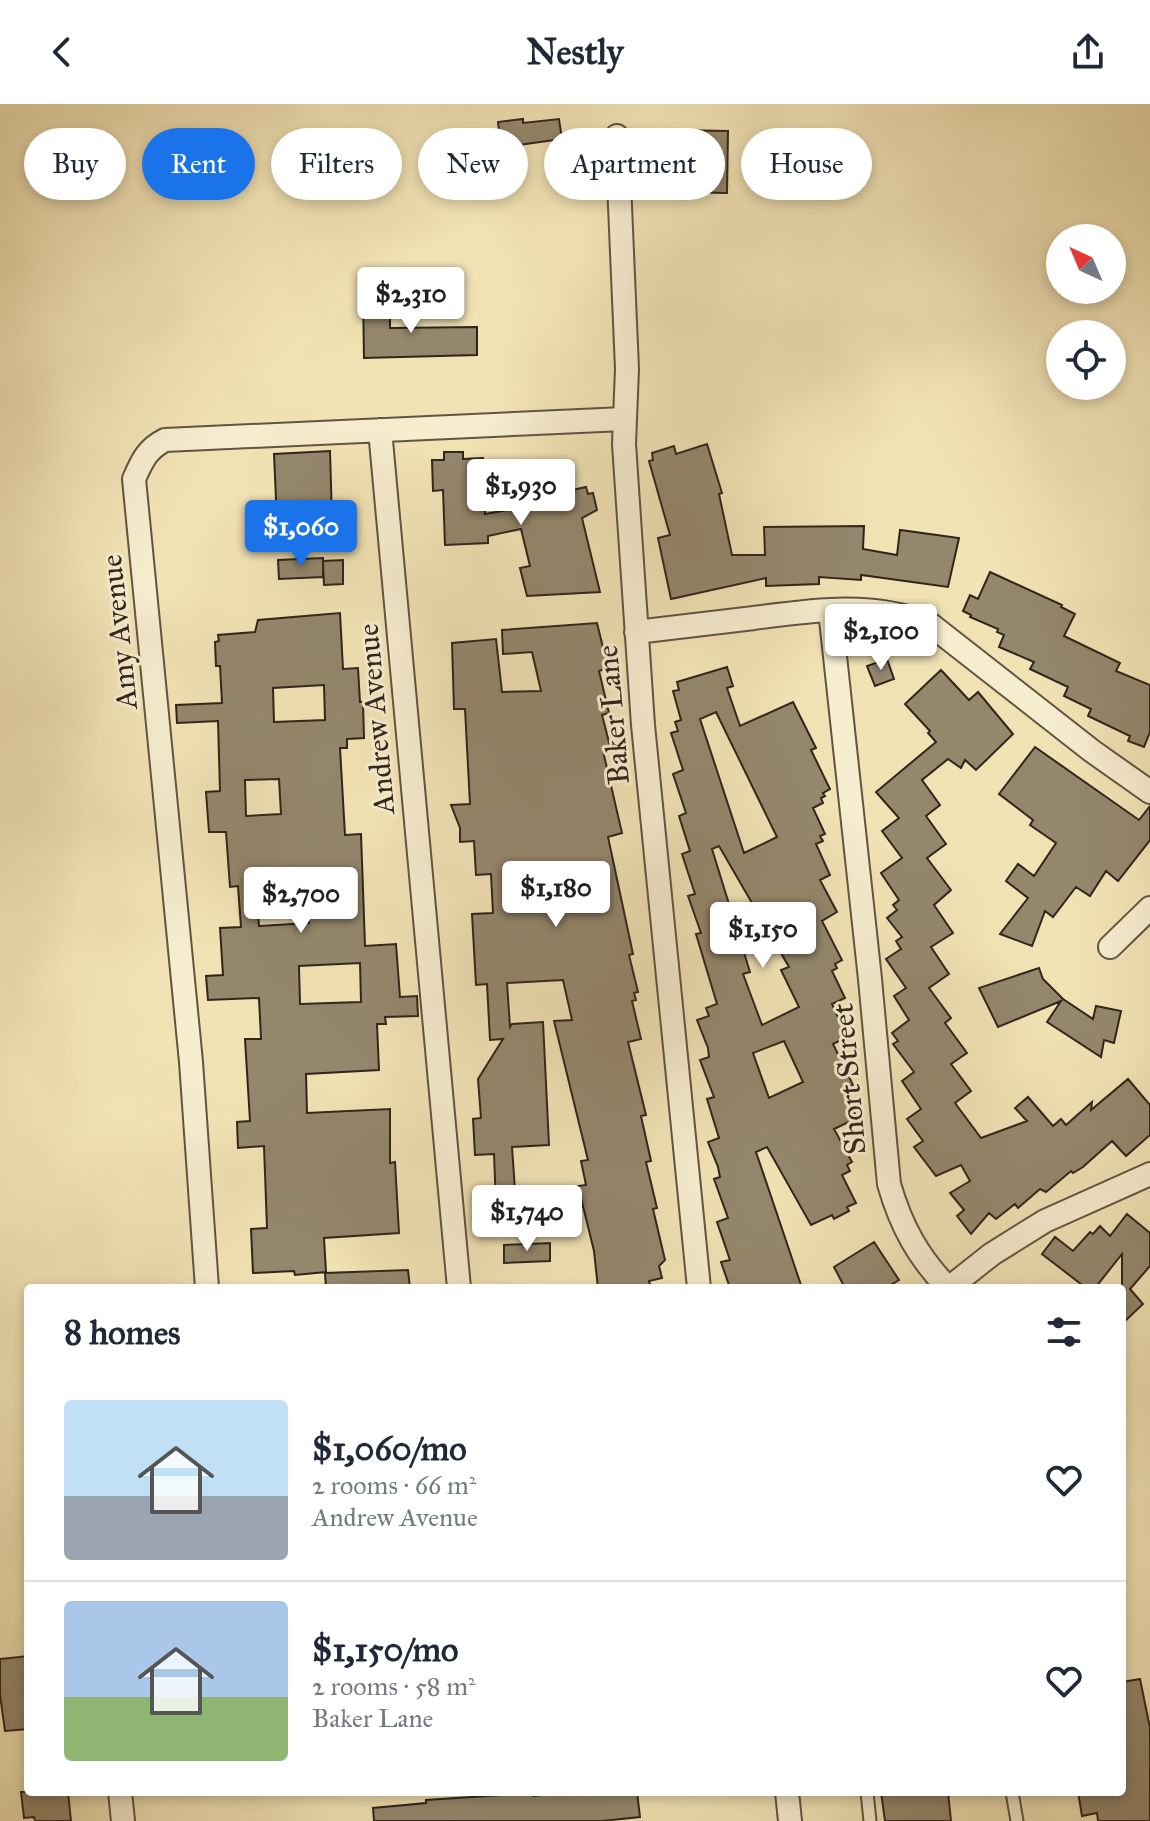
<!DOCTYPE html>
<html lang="en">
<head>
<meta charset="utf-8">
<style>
  :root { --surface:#fff; --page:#f2f2f3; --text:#1f2937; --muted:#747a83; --line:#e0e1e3; --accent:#1a73e8 }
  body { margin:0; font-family:"IM FELL Great Primer",serif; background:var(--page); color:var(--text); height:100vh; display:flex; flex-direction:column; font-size:30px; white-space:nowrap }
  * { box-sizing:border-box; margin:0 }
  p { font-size:26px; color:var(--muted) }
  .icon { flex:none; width:44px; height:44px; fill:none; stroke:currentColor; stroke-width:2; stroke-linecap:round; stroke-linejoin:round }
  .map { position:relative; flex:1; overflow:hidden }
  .details { position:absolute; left:24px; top:1180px; width:1102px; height:512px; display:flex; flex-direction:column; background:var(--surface); border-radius:8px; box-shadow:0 4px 12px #0003 }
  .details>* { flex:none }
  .banner { position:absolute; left:24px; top:24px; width:1102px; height:72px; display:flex; gap:16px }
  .needle { width:52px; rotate:316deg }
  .fabs { position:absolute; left:1046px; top:120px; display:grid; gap:16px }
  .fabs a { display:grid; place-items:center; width:80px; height:80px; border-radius:50%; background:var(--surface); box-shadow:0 4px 12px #0003; font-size:40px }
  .price { position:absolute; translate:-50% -68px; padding:0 18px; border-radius:8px; background:#fff; color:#222; font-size:26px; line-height:52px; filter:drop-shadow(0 2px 4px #0008) }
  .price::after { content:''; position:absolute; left:50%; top:48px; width:24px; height:18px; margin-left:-12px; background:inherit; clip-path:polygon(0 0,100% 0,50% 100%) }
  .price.active { background:var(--accent); color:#fff }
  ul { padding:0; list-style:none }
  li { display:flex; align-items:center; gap:24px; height:200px; padding:0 40px }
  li+li { border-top:2px solid var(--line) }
  li span { display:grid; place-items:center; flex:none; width:224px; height:160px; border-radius:8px; color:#555 }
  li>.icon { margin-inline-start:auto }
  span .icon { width:96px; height:96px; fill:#fffc; stroke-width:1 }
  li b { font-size:34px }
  h2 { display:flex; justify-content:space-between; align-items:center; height:96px; padding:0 40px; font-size:34px }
  .chip { padding:0 28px; border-radius:36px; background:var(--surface); box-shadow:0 4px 12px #0003; font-size:28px; line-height:72px }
  .chip.active { background:var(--accent); color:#fff }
  header { display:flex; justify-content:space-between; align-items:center; height:104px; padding:0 40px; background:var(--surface); font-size:36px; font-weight:800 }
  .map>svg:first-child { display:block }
  .building { fill:#94876c; stroke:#30251d; stroke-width:2; fill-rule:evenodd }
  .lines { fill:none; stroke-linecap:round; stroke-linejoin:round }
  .lane-casing { stroke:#605443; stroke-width:15 }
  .street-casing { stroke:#605443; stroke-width:26 }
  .lane { stroke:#f6ecce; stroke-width:11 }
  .street { stroke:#f6ecce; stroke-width:22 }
  .labels { text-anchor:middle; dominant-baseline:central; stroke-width:6; stroke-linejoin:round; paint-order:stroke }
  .street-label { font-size:30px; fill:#30251d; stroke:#f6ecce }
</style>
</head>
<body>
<header><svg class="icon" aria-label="back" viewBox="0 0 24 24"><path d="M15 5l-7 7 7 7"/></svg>Nestly<svg class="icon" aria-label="share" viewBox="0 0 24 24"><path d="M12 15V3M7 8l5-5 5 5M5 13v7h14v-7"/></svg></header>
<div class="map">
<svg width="1150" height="1717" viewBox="0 0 1150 1717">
  <rect width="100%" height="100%" fill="#f1e2b4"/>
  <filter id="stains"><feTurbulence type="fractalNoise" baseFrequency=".0025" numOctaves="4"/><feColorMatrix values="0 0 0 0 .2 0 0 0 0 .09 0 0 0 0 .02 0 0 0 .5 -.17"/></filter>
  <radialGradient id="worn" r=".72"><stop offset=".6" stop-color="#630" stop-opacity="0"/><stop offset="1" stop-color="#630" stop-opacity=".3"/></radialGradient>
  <path class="building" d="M523,15v4l36,-4 3,20 -51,7 -1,-8 -10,1 -2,-17z
    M675,26l53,1 -1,62 -53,-1z
    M390,190v34l87,-1v28l-113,3 -1,-63z
    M707,340l15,49 -3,1 13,61h33l-1,-28 100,-1 -1,23 34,6 3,-25 59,8 -11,49 -87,-12v5l-42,-3v7l-53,2v-8l-95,21 -13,-61 12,-3 -21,-74 4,-1 -1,-7 22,-7 2,8z
    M330,347l2,68 -55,3 -3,-68z
    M444,348h19v7l20,-1 2,56 49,-9 -2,-6 54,-12 2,7 5,-1 4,17 -15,8 18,74 -73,4 -7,-28 10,-2 -9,-37 -33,7v7l-43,2 -2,-55 -10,1 -1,-31h12z
    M323,454v19l-44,2 -1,-19z
    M343,456v24l-19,1 -1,-24z
    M990,468l72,33 -1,2 14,7 -11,22 56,27 -4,8 34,14v47l-6,15 -16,-6 2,-5 -42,-20 3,-7 -27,-13 4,-9 -38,-18 4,-7 -35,-15 5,-12 -7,-3 1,-3 -28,-12 1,-2 -8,-4 7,-16 8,4z
    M340,509l3,56 15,-1 2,34h3l1,36 -17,1v9h-7l5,87 16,-1 4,112 31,-2 4,53 17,-1 1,20 -33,1 1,7h-9l2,46 -73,4 1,39 83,-4v54l5,-1 4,71 -75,5 2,34 -31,3 -1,-4 -41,2 -2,-44 16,-1 -3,-82 -26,2 -1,-26 13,-1 -5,-82h16l-2,-41 -51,2 -2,-24 17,-1 -3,-47 21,-1 -3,-41 -8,1 -4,-55h-17l-3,-40 14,-1 -2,-70 -41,2 -1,-18 46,-2 -2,-37h-4l-1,-24 4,-1 -1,-6 37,-3 3,-12zM324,581l1,35 -51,2 -1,-34zM279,675l2,35 -35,2 -1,-36zM307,779l2,40 -50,3 -3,-41zM360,859l1,39 -61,2 -1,-38z
    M597,519l11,45 -9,3 10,42 -7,2 9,35 -8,1 19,82 -14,4 25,117 -4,1 9,37 -4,1 2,7 -4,1 9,38 -13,3 18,73 -5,1 10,45 -5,1 11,46 -4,1 12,51 -6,6 3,12 -13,3 2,7h-53l-4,-37 -16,-65 8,-1 -5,-24 7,-1 -34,-139 18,-1 -9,-40 -56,3 3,44 2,-3 31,-2 6,123 -37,2 4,57 -20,1 -2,-51 -19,1 -2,-36 8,-1 -3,-39 25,-40 -13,1 -3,-56 -11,1 -4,-71 21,-1 -2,-39 -15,1 -2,-34 -14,1v-14l-9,-23 19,-1 -5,-95h-11l-2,-66 44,-4 6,53 39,-1 -9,-39 -29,2 -1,-24z
    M887,555l7,20 -19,7 -8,-20z
    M727,563l6,19 -6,2 13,38 53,-24 23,46 -5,2 19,39 -7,4 2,3 -4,2 2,5 -10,5 12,26 -5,2 3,5 -7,3 14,31 -10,5 17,32 -15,9 20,39 -7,4 2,4 -5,3 13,27 -13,6 15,33 -14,7 20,41 -10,5 14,28 -23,11 18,33 -5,3 3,6 -8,4 14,28 -9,4 2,4 -15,8 -2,-4 -21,10 -44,-78 -11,5 46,136h-72l-9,-26 9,-2 -13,-38 11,-4 -14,-39 6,-2 -2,-10 -10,-25 11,-4 -12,-39 7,-2 -14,-37 9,-3 -1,-9 -11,-28 12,-4 -3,-8 11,-4 -21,-70 5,-1 -13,-37 7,-2 -13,-40 8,-3 -11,-35 7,-3 -13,-39 10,-4 -12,-37 7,-2 -3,-9 6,-2 -8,-29 6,-1 -2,-8zM716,608l61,125 -33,16 -44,-134zM719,742l70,121 -8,3 18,37 -37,18 -19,-51 7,-2 -38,-123zM784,937l19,41 -34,16 -16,-45z
    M941,566l28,30 9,-8 35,42 -37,36 -11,-10 -4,8 -13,-9 -26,21 18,25 -14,11 20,28 -19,14 24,32 -17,15 19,28 -22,14 18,27 -20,14 22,30 -6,5 22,30 -16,11 20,27 -16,12 26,35 46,-17 -12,-13 13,-11 25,29 8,-7 5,6 26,-23 -1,8 37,-31 22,26v30l-24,21 -14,-15 -29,26 -10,6 -2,-2 -25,21 -6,-3 -22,19 -3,-4 -19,15 -7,-6 -18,21 -14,-18 7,-6 -14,-17 20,-12 -9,-16 -25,11 -22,-29 9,-6 -16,-22 14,-10 -19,-28 12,-9 -21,-28 5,-3 -6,-8 17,-13 -15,-24 12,-8 -20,-29 15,-10 -5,-8 6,-4 -15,-19 10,-8 -4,-5 6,-5 -18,-27 21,-15 -20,-27 17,-13 -23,-26 60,-50 -8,-9 2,-2 -25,-27z
    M1035,643l104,73 11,-14v34l-32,41 -12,-10 -16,25 -14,-9 -23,30 -8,-6 -13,35 -32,-12 28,-36 -22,-17 12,-17 16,12 22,-33 -26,-18 3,-5 -34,-26z
    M1039,864l4,11 20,20 30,20 3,-13 25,5 -7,32 -10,-3 -3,17 -54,-35 14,-21 -63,26 -19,-39z
    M1127,1110l23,19v33l-20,23 13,15 -21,20v-70l-27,34h-9l-44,-34 13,-17 18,14 17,-19 3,2 7,-8 10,10z
    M874,1138l25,38 -13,8h-41l-11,-21z
    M550,1139v18l-46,2v-18z
    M408,1166l2,18h-84l-1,-15z
    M28,1552v73l-23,2 -5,-36v-36z
    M1140,1575l10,49v93h-52l-1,-8 -15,3 -4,-24h44v-110z
    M21,1688h47l3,29h-36l-1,-4 -10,1z
    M572,1688h65l3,25 -38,4h-228l-1,-13 53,-5v-3l107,-7v3z
    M881,1688h67l3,29h-66z"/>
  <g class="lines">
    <defs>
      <path id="lane" d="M867,1688l3,29
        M1012,1688l5,29"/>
      <path id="street" d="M617,32l10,233 -3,75 19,281 56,563
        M380,326l79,858
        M830,506l40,369 19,205c12,42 29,73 59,104
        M636,528c39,-5 79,-9 118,-14 59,-8 120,-17 177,7l161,126 58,41
        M1110,843l40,-39
        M207,1184l-16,-226 -57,-583c8,-18 13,-30 31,-39l459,-21
        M949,1184l43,-34 53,-33 105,-47
        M120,1688l3,29
        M787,1688l3,29"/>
    </defs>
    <use href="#lane" class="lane-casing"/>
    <use href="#street" class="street-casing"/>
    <use href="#lane" class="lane"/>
    <use href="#street" class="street"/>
  </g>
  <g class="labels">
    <g class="street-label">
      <text transform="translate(119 528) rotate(-96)">Amy Avenue</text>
      <text transform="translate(613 611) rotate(-95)">Baker Lane</text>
      <text transform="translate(376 615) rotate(-95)">Andrew Avenue</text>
      <text transform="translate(849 975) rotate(-95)">Short Street</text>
    </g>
  </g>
  <rect width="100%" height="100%" filter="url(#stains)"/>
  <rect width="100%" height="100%" fill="url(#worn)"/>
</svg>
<div class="fabs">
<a><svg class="needle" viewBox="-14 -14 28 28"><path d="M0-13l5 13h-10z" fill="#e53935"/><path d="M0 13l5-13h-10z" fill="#747a83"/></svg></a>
<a><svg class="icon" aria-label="locate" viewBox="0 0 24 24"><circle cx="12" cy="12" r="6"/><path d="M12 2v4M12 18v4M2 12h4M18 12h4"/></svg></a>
</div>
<b class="price" style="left:411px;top:231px">$2,310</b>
<b class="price" style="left:521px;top:423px">$1,930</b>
<b class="price active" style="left:301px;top:464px">$1,060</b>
<b class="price" style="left:881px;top:568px">$2,100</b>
<b class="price" style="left:556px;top:825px">$1,180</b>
<b class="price" style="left:301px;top:831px">$2,700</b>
<b class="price" style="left:763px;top:866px">$1,150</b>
<b class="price" style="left:527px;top:1149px">$1,740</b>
<div class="banner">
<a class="chip">Buy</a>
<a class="chip active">Rent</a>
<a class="chip">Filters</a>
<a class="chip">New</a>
<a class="chip">Apartment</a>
<a class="chip">House</a>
</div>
<section class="details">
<h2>8 homes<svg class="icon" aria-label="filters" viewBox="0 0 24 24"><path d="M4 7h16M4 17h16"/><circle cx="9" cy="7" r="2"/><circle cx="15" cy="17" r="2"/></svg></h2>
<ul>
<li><span style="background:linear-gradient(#bfe0f5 60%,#9aa5b1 0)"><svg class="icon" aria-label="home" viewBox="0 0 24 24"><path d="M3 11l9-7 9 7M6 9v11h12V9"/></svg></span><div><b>$1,060/mo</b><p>2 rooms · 66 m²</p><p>Andrew Avenue</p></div><svg class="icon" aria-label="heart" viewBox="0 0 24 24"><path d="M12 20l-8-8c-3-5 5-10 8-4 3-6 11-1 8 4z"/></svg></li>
<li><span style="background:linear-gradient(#a9c7e8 60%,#8fb573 0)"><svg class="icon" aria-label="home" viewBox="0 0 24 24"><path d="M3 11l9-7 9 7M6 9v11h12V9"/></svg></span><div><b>$1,150/mo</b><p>2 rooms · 58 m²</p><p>Baker Lane</p></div><svg class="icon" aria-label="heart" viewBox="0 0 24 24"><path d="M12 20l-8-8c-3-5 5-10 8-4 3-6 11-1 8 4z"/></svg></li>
</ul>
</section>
</div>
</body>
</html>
